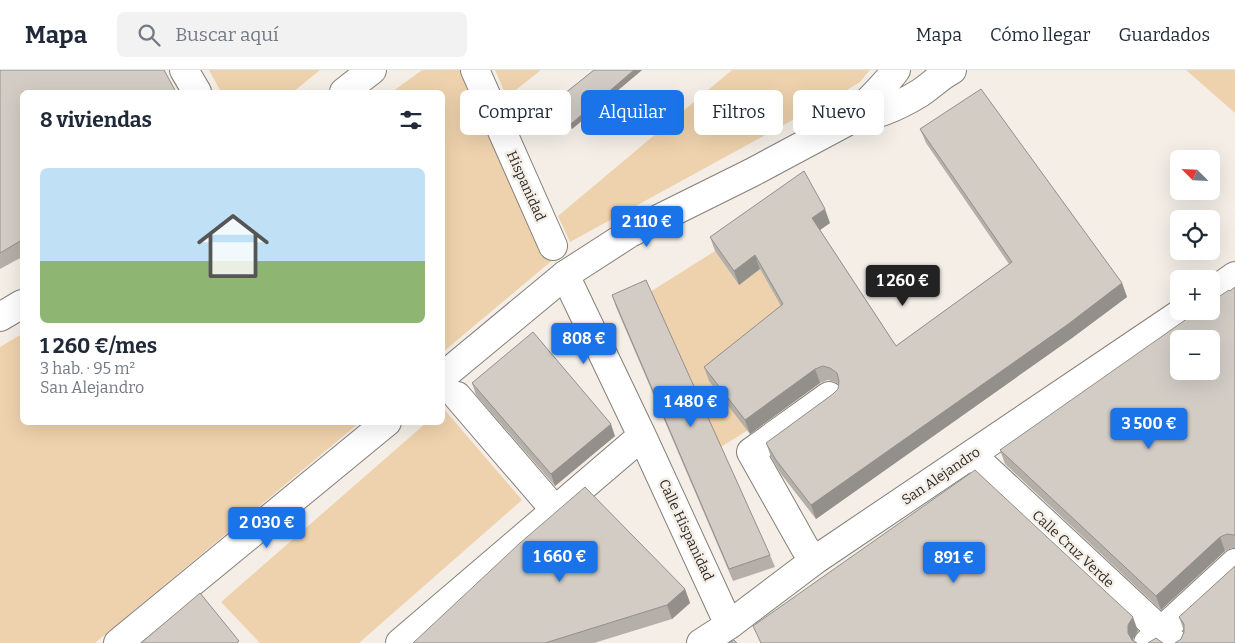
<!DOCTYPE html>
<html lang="es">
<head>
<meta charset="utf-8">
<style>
  :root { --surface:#fff; --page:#f2f2f3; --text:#1f2937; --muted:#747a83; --line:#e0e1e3; --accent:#1a73e8 }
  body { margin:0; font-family:Bitter,serif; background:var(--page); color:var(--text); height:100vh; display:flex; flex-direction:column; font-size:19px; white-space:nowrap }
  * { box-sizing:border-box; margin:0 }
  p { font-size:16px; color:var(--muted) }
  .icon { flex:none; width:28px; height:28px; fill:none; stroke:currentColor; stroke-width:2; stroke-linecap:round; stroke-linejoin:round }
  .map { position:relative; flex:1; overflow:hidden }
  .details { position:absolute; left:20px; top:20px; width:425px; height:335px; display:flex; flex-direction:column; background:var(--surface); border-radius:8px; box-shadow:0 5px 20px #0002 }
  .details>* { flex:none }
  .top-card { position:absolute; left:460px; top:20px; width:475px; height:45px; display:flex; gap:10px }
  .needle { width:32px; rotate:294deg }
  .tools { position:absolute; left:1170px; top:80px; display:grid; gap:10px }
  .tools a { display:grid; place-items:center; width:50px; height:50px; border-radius:8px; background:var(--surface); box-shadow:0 5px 20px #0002; font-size:25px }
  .price { position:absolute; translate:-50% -42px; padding:0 11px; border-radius:5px; background:var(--accent); color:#fff; font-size:16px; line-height:32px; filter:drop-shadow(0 1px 2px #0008) }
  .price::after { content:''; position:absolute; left:50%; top:30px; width:15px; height:11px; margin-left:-8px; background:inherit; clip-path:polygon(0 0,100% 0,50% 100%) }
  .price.on { background:#222; color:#fff }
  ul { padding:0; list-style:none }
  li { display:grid; align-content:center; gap:10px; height:265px; padding:0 20px }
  li span { display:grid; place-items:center; height:155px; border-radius:8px; color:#555 }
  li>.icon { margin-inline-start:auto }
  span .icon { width:90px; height:90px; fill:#fffc; stroke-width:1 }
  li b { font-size:21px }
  h2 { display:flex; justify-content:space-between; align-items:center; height:60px; padding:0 20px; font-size:21px }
  .tag { padding:0 18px; border-radius:8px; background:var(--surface); box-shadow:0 5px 20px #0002; font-size:18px; line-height:45px }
  .tag.on { background:var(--accent); color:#fff }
  header { display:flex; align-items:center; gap:30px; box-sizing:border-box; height:70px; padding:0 25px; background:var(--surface); border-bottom:1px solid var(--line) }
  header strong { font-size:24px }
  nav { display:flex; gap:28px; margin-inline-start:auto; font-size:18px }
  .search { width:350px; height:45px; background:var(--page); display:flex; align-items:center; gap:12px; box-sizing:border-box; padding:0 18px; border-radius:8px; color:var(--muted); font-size:19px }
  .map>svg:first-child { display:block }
  .green { fill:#eed2ad }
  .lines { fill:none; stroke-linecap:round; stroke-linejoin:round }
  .street-casing { stroke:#847f78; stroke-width:30 }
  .secondary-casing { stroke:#847f78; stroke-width:30 }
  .street { stroke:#fff; stroke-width:28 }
  .secondary { stroke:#fff; stroke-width:28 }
  .wall { fill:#b5afa9 }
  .shaded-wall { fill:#938f8a }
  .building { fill:#d2ccc5; stroke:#938f8a; fill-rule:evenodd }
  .labels { text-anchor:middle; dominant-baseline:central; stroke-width:5; stroke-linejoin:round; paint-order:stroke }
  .street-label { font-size:14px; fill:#2e2c29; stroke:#f4eee7 }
</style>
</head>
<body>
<header>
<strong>Mapa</strong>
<div class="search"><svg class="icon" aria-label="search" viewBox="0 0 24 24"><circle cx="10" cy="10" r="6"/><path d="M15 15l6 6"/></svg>Buscar aquí</div>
<nav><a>Mapa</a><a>Cómo llegar</a><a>Guardados</a></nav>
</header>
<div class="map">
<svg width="1235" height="573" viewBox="0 0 1235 573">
  <rect width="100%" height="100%" fill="#f4eee7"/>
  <path class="green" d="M209,0h111l-27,22h-72z
    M422,0h43l96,183 -118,99 -1,-260h-50z
    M495,0h46l-29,23h-7z
    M732,0h138l-10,12 -18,11 -272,149 -12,-26z
    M1186,0h49v43z
    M715,181l24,34 21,-16 28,49 -40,112 -27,17 -71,-155z
    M22,264v88l337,1 -264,220h-95v-296z
    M443,338l79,92 -163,143h-99l-39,-41 205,-179 16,-1z"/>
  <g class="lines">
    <defs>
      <path id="street" d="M184,0l13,22
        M475,0l78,176
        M565,205l77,161 87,189
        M1211,223l24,-17
        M457,326l98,114
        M972,385l202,188
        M815,490l-10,-12 -54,-96 78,-56
        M400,573l242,-207
        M701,573l28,-18 86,-65 369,-249
        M1148,573l87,-80"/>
      <path id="secondary" d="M344,22l28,-22
        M852,49c14,-17 31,-31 44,-49
        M0,247l22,-13
        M442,307l123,-102 65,-42 121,-60 101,-54c24,-3 47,-13 68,-26 11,-7 20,-17 32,-23
        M118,573l269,-221"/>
    </defs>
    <use href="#street" class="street-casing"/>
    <use href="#secondary" class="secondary-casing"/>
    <use href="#street" class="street"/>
    <use href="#secondary" class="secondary"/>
  </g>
  <path class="wall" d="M0,0l22,22v165l-22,12z
    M594,0h48l-70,59 -16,-22 -2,-5z
    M920,59l202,154 5,14 -55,41 -256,181 -35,-45 -10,-17 -5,-14 67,-49 5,-5 1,-4 -4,-3 -7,-2 -8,3 -70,51 -41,-53 -5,-14 77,-61 -21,-37 -21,16 -24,-34 -5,-14 120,-14 -10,7 76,116 113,-82 -83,-121z
    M1235,217v261h-3l-7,3 -64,59 -156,-146 -5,-14z
    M612,225l158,260 5,12 -42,14 -117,-274z
    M472,313l143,53 -60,50 -79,-91z
    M1235,496l-54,73 3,-8 -5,-14z
    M685,519l5,14 -18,16 -78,24h-181z"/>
  <path class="shaded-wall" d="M634,0h8l-70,59 -1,-5z
    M825,139l5,14 -13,9 -5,-14z
    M755,185l5,14 -21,16 -5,-14z
    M1122,213l5,14 -55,41 -256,181 -5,-14z
    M815,299l5,14 -70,51 -5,-14z
    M611,354l4,12 -60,50 -4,-12z
    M1220,467l5,14 -64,59 -5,-14z
    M685,519l5,14 -18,16 -5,-14z
    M1133,547l5,14 -5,8v4l-5,-10v-8z"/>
  <path class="building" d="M0,0h164l12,22h-154v148l-22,13z
    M594,0h40l-63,54 -17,-22z
    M981,19l141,194 -55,42 -256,180 -35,-45 -10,-17 67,-49 5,-5 1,-8 -2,-8 -7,-5 -7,-2 -8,3 -70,51 -41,-53 79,-63 -28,-49 -21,16 -24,-34 94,-66 21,38 -13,9 84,128 116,-84 -92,-133z
    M646,210l124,275 -41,14 -117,-274z
    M1235,217v248l-8,-1 -7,3 -64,59 -156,-146 198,-139h13v-9l18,-12 1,1zM1179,269h32v32h-32z
    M533,262l78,92 -60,50 -79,-91z
    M975,400l158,147 -5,8v8l4,7 5,3h-376l-8,-17z
    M585,417l100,102 -18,16 -122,38h-132l107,-100z
    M1235,496v77h-60l6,-4 3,-7v-8l-5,-7z
    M200,523l39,48 -2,2h-96z
    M1156,568l7,5h-15z
    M734,570l3,3h-8z"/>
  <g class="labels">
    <g class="street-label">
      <text transform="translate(526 116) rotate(66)">Hispanidad</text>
      <text transform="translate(941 406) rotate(-34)">San Alejandro</text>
      <text transform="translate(686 460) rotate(65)">Calle Hispanidad</text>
      <text transform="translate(1073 479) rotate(43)">Calle Cruz Verde</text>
    </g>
  </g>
</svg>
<div class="tools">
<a><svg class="needle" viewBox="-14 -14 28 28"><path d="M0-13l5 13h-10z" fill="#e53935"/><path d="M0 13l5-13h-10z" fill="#747a83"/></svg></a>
<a><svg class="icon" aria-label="locate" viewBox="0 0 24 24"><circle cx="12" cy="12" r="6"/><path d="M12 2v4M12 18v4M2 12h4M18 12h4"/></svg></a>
<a>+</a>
<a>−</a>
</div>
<b class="price" style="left:647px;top:178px">2 110 €</b>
<b class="price on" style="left:903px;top:237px">1 260 €</b>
<b class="price" style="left:584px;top:295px">808 €</b>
<b class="price" style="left:691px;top:358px">1 480 €</b>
<b class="price" style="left:1149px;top:380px">3 500 €</b>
<b class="price" style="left:267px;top:479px">2 030 €</b>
<b class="price" style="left:560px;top:513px">1 660 €</b>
<b class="price" style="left:954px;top:514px">891 €</b>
<div class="top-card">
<a class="tag">Comprar</a>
<a class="tag on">Alquilar</a>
<a class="tag">Filtros</a>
<a class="tag">Nuevo</a>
</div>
<section class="details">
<h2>8 viviendas<svg class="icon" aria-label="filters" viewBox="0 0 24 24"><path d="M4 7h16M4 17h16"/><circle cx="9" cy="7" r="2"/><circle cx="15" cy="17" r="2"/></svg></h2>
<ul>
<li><span style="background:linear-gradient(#bfe0f5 60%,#8fb573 0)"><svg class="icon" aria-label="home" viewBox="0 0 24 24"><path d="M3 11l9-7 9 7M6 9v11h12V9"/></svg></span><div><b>1 260 €/mes</b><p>3 hab. · 95 m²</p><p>San Alejandro</p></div></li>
</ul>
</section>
</div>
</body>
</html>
